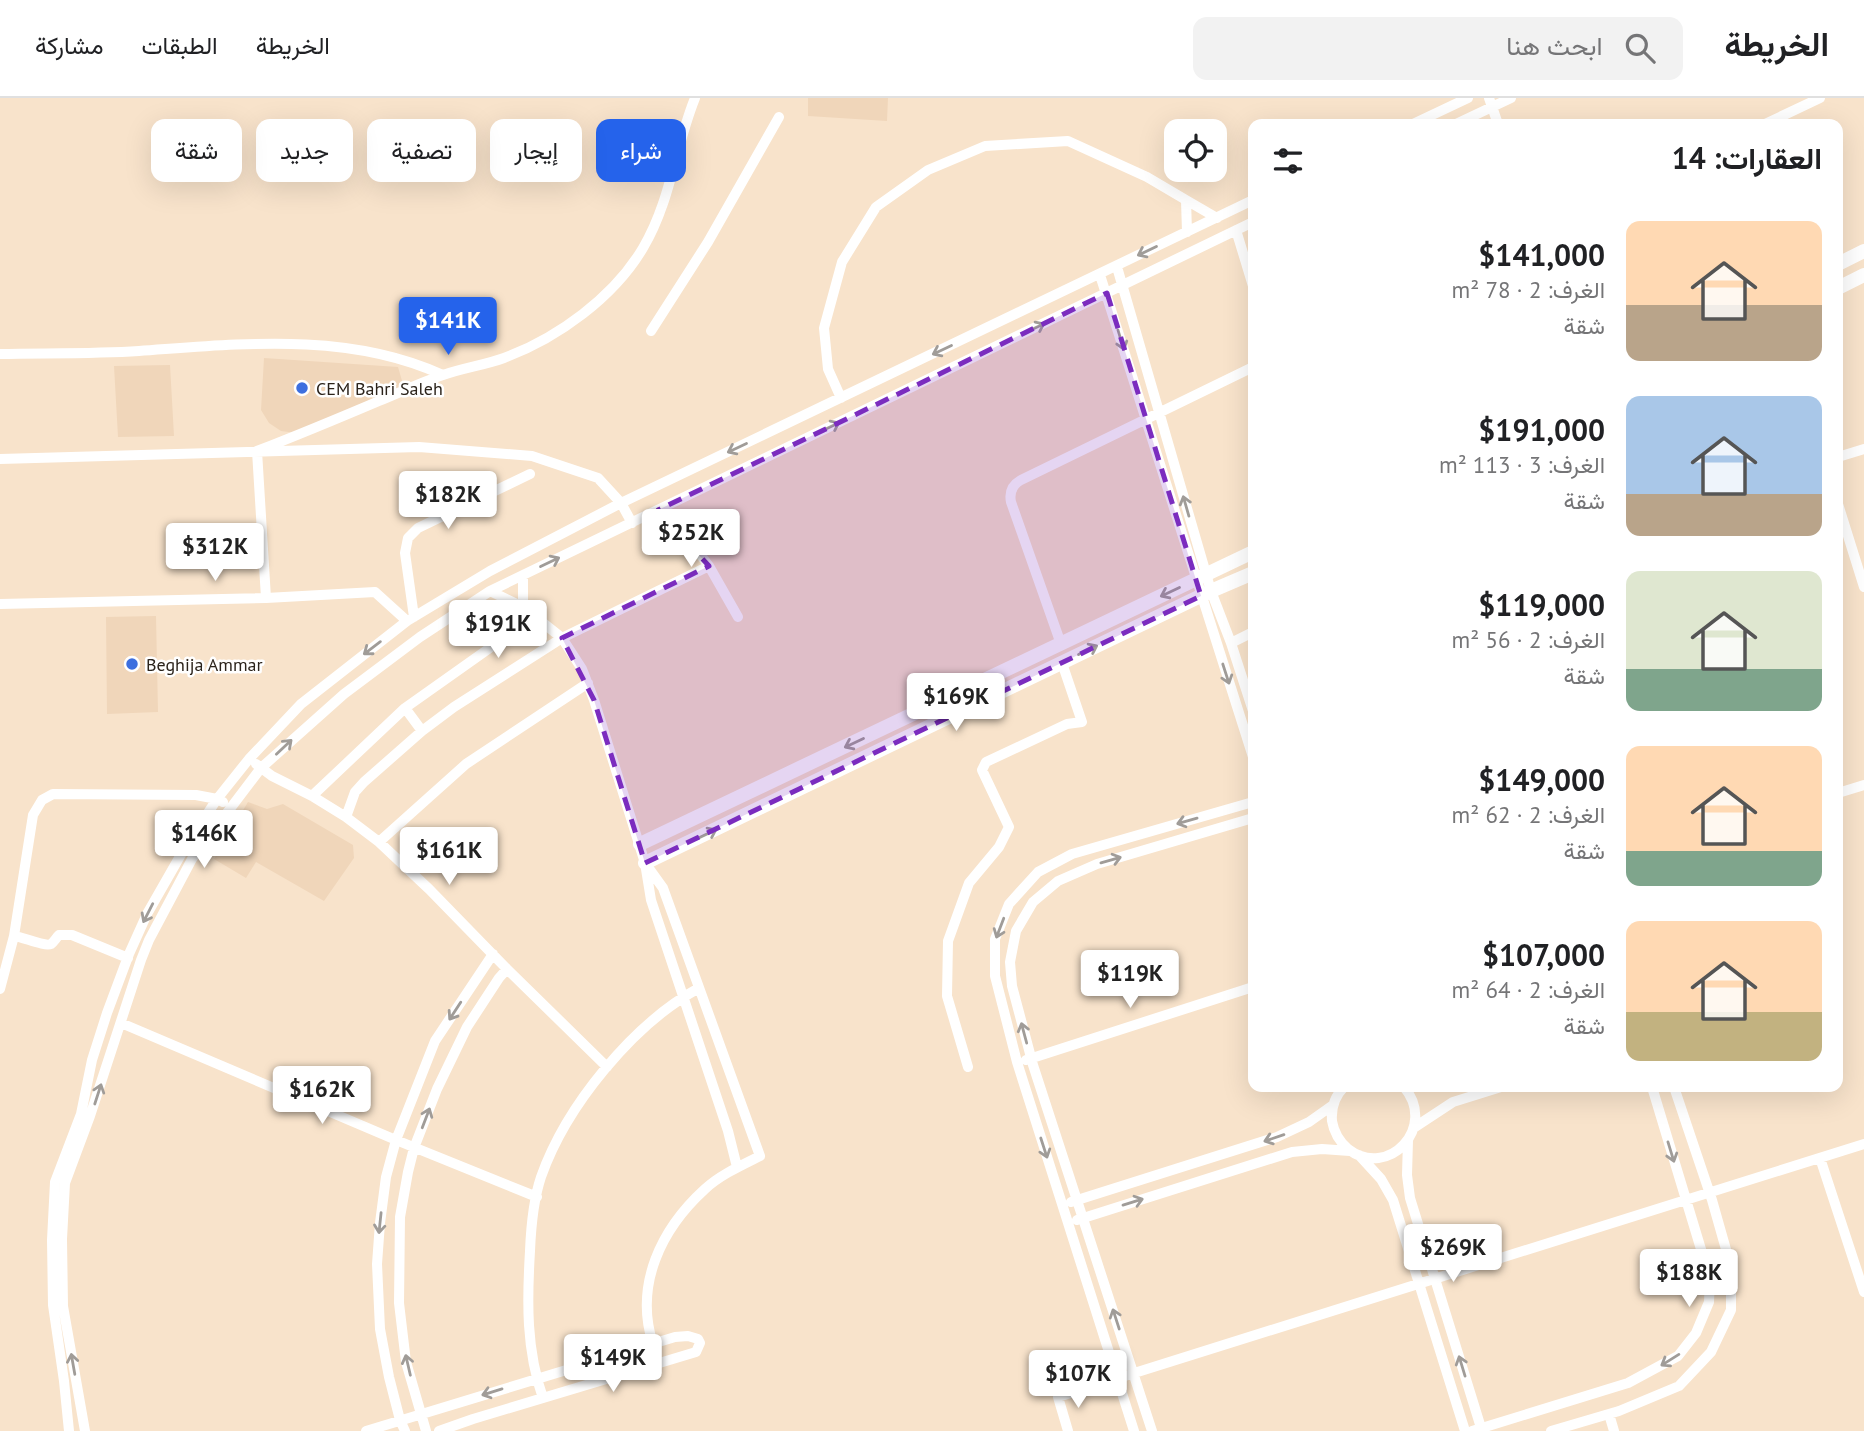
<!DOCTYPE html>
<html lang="ar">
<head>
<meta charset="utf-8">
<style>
  :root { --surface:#fff; --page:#f2f2f2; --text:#202124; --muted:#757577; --line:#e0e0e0; --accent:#2563eb }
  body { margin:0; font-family:"PT Sans",Vazirmatn,sans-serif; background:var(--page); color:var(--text); direction:rtl; height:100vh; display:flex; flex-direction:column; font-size:26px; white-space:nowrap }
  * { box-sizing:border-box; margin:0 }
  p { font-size:23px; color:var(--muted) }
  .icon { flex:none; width:38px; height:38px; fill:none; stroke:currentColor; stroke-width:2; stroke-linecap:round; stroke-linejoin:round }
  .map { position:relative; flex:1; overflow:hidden; direction:ltr }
  .details { position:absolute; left:1248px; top:21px; width:595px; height:973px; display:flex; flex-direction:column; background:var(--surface); border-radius:14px; box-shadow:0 7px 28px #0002; direction:rtl }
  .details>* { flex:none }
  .hud { position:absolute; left:21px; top:21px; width:665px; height:63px; direction:rtl; display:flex; gap:14px }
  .tools { position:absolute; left:1164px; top:21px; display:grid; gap:14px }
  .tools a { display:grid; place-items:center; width:63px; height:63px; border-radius:14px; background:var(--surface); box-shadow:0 7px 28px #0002; font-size:35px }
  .price { position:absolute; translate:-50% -60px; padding:0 16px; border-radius:7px; background:#fff; color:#222; font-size:23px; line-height:46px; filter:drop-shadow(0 2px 4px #0008) }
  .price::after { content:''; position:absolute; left:50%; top:42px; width:21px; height:16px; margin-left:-10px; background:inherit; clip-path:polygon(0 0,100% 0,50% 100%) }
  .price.selected { background:var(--accent); color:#fff }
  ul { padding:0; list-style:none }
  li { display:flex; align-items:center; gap:21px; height:175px; padding:0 21px }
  li span { display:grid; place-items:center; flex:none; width:196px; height:140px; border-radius:14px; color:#555 }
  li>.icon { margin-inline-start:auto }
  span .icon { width:84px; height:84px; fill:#fffc; stroke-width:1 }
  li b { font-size:30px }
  h2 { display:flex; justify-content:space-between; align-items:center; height:84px; padding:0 21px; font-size:30px }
  .chip { padding:0 24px; border-radius:14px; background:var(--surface); box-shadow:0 7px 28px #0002; font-size:24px; line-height:63px }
  .chip.selected { background:var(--accent); color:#fff }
  header { display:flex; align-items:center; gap:42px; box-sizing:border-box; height:98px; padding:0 35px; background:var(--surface); border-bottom:2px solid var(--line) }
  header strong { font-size:33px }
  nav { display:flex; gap:38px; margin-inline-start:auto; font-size:24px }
  .search { width:490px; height:63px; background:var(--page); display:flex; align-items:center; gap:18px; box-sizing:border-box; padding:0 24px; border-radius:14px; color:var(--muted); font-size:26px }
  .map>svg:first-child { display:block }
  .built { fill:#f0d6ba }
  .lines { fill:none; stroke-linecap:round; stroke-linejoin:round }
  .minor { stroke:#fff; stroke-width:10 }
  .tertiary { stroke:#fff; stroke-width:14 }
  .oneway { stroke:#a09c98 }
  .marked { fill:#7b2cbf; fill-opacity:0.2; stroke:#7b2cbf; stroke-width:5; stroke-dasharray:14 9; stroke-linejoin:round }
  .poi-dot { fill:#3d6fdf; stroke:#fff; stroke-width:2.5 }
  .labels { text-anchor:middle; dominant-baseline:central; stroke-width:5; stroke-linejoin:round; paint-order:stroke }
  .poi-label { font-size:18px; fill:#2b231b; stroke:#fff; text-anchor:start }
</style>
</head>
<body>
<header>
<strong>الخريطة</strong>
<div class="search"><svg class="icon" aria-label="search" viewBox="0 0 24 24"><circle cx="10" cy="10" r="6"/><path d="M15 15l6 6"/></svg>ابحث هنا</div>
<nav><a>الخريطة</a><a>الطبقات</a><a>مشاركة</a></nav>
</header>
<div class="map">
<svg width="1864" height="1333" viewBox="0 0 1864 1333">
  <rect width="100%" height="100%" fill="#f8e3cb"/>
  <path class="built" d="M808,0h80l-1,23 -79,-5z
    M264,260l134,9 7,24 -109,42 -15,-2 -12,-8 -8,-13z
    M170,267l4,71 -56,1 -4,-71z
    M156,518l2,96 -51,2 -1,-97z
    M248,704l19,7 16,-5 70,41 1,13 -30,43 -68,-39 -10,16 -32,-19z"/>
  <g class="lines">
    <path class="minor" d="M1489,0l9,26
      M1413,26l55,-26
      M1456,26l55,-26
      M1765,26l55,-26
      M1236,132l17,56
      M1187,134l-1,-32 31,18
      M1117,169l94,324 20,52 22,68
      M1100,177l153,482
      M651,233l57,-89 71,-125
      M0,256c46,-1 93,0 139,-3 100,-7 209,-20 304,24
      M841,300l-13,-29 -4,-41 18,-66 34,-55 52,-37 57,-24 83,-5 79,36 39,23
      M1838,359l26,-8
      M0,361l419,-12 113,9 66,22 23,25 11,20
      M1838,406l26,83
      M658,412l38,39 13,17 29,51
      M490,493l33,16v-31
      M266,500l-9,-147c41,-16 82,-33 122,-50 22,-9 43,-19 64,-26 20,-7 42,-10 61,-17 54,-20 110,-61 139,-110 28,-47 32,-101 52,-150
      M0,506l266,-6 109,-6 32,29
      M523,509l39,31 20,31 12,31 51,163
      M414,519l-9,-64 3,-15 10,-10 112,-54
      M1231,545l22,-11
      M1061,546l-50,-142c-2,-10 1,-17 10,-22l232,-113
      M405,610l17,23
      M256,666l16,12 40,20 34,21 33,25 50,47 78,80 100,98
      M1838,695l26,-8
      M312,698l93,-88 130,-92
      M346,719l9,-25 9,-10 58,-51 32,-24 108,-69 147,-72
      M379,744l87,-78 122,-81
      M14,838l19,-121 9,-15 11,-6 143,1 21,4 6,3
      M0,891l14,-53c9,1 31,11 37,8 3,-2 5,-6 8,-9h13l56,23
      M121,925l275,117 141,57
      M1026,962l227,-73
      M968,969l-21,-71 1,-55 21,-58 30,-36 10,-20 -27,-57 4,-8 81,-38 15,-2 -20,-59
      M1344,989c-9,9 -13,21 -12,34 2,12 8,21 16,28 40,31 90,-22 56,-62
      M1415,1029l38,-25 48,-15
      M1408,1042l-1,35 3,23 72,233
      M1359,1057l22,24 12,21 72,231
      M1820,1060l44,134
      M1071,1104l206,-65 32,-15 24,-17
      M1077,1122l215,-68 30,-3 28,2
      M653,1246c-19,-59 8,-115 52,-155 15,-14 37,-24 55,-33l-97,-268 -18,-25 6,37 77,231 9,36
      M543,1300c-17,-48 -16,-97 -13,-147 1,-25 3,-50 11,-74 25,-71 92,-153 158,-189
      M1609,1316l5,17
      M69,1333l-5,-50 -11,-76 -1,-65 3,-58 26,-68 11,-54 15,-47 22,-59 18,-40 36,-63 34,-52 32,-40 52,-55 106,-83 83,-50 131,-68 632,-303
      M85,1333l-22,-125 -1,-67 3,-56 25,-67 51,-156 8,-20 43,-81 69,-91 83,-74 76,-57 70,-46 763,-369
      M366,1333l309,-94 13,-1 10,3 2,4 -4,9 -223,67 -34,12
      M405,1333l-5,-11 -11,-43 -9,-48 -3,-65 3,-41 6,-46 10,-37 39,-99 58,-87
      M426,1333l-20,-69 -7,-59 1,-86 8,-45 6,-24 23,-59 30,-62 32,-49 8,-9
      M1068,1333l-10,-34 806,-253
      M1134,1333l-117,-369 -22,-86v-37l14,-35 29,-32 34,-18 181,-52
      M1152,1333l-119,-366 -21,-79 -2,-24 6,-31 17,-29 25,-21 39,-17 156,-46
      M1472,1333l156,-48 50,-27 18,-23 13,-31 1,-23 -58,-192
      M1551,1333l68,-20 60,-25 32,-34 20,-42v-43l-19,-67 -38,-113"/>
    <path class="tertiary" d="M1838,166l26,-13
      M1838,190l26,-13
      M640,746l613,-292
      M645,765l566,-272 42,-18"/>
  </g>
  <defs><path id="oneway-shaft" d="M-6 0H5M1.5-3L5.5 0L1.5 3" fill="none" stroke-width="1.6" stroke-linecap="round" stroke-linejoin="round" transform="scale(1.75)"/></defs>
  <g class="oneway">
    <use href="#oneway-shaft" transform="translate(1147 153) rotate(154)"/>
    <use href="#oneway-shaft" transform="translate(1035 230) rotate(-26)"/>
    <use href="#oneway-shaft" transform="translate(1121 242) rotate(73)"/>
    <use href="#oneway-shaft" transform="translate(942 252) rotate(155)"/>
    <use href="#oneway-shaft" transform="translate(830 329) rotate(-26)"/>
    <use href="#oneway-shaft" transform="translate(737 350) rotate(155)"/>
    <use href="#oneway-shaft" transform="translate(1186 408) rotate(-106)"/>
    <use href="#oneway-shaft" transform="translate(550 464) rotate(-26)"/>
    <use href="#oneway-shaft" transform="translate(1170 494) rotate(155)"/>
    <use href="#oneway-shaft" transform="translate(372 550) rotate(143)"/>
    <use href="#oneway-shaft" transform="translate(1088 552) rotate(-26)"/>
    <use href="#oneway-shaft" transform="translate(1226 576) rotate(72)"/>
    <use href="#oneway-shaft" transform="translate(854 645) rotate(155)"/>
    <use href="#oneway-shaft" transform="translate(284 649) rotate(-43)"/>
    <use href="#oneway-shaft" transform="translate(1187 723) rotate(164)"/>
    <use href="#oneway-shaft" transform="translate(707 736) rotate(-26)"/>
    <use href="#oneway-shaft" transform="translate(1111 762) rotate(-16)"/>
    <use href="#oneway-shaft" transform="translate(148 815) rotate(117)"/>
    <use href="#oneway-shaft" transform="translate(1000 830) rotate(111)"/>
    <use href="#oneway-shaft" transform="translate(455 913) rotate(123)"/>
    <use href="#oneway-shaft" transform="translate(1024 935) rotate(-105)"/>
    <use href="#oneway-shaft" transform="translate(98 996) rotate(-72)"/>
    <use href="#oneway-shaft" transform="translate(426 1020) rotate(-69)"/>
    <use href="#oneway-shaft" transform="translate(1274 1040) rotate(161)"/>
    <use href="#oneway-shaft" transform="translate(1044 1050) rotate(72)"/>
    <use href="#oneway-shaft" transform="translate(1671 1054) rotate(73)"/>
    <use href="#oneway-shaft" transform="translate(1133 1104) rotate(-17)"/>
    <use href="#oneway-shaft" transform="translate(380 1125) rotate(96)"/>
    <use href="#oneway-shaft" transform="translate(1116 1221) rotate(-108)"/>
    <use href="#oneway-shaft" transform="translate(1670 1262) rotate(148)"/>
    <use href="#oneway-shaft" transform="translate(73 1266) rotate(-100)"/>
    <use href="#oneway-shaft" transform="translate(408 1267) rotate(-103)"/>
    <use href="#oneway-shaft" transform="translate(1462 1268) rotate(-107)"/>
    <use href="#oneway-shaft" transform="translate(492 1294) rotate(163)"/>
  </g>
  <path class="marked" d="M1107,195l94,303 -556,267 -51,-163 -32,-62 147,-72 -51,-56z"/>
  <g class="poi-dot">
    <circle cx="302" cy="290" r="7"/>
    <circle cx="132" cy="566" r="7"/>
  </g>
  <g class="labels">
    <g class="poi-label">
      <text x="316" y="290">CEM Bahri Saleh</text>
      <text x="146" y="566">Beghija Ammar</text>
    </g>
  </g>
</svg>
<div class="tools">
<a><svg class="icon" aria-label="locate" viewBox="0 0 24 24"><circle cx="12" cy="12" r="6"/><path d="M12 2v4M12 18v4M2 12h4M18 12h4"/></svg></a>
</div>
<b class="price selected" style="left:448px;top:259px">$141K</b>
<b class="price" style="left:448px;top:433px">$182K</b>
<b class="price" style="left:691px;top:471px">$252K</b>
<b class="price" style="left:215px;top:485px">$312K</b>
<b class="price" style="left:498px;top:562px">$191K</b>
<b class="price" style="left:956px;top:635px">$169K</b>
<b class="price" style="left:204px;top:772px">$146K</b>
<b class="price" style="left:449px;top:789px">$161K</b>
<b class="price" style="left:1130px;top:912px">$119K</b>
<b class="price" style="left:322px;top:1028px">$162K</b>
<b class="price" style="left:1453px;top:1186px">$269K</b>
<b class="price" style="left:1689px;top:1211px">$188K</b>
<b class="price" style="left:613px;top:1296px">$149K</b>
<b class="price" style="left:1078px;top:1312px">$107K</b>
<div class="hud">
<a class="chip selected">شراء</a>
<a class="chip">إيجار</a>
<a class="chip">تصفية</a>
<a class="chip">جديد</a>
<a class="chip">شقة</a>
</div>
<section class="details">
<h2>العقارات: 14<svg class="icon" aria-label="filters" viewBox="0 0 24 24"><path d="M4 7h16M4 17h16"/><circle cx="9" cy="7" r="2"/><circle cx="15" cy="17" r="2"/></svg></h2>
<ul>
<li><span style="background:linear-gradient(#ffd9b3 60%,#b9a48a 0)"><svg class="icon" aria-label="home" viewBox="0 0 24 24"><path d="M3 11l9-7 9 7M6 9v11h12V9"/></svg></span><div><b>$141,000</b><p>الغرف: 2 · 78 m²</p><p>شقة</p></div></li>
<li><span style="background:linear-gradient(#a9c7e8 70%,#b9a48a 0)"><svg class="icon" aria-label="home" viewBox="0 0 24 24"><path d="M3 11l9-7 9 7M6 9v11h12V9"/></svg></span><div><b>$191,000</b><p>الغرف: 3 · 113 m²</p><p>شقة</p></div></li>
<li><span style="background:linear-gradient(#dfe7d0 70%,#7fa58c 0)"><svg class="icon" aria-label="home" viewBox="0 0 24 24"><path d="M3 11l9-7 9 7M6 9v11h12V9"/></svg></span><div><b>$119,000</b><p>الغرف: 2 · 56 m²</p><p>شقة</p></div></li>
<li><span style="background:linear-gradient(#ffd9b3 75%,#7fa58c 0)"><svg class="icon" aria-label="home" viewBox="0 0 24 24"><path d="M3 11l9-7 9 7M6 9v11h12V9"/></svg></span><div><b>$149,000</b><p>الغرف: 2 · 62 m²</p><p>شقة</p></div></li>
<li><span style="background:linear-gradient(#ffd9b3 65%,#c2b280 0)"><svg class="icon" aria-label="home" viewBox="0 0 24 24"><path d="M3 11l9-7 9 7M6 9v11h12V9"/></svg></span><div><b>$107,000</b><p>الغرف: 2 · 64 m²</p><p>شقة</p></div></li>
</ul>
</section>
</div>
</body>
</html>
